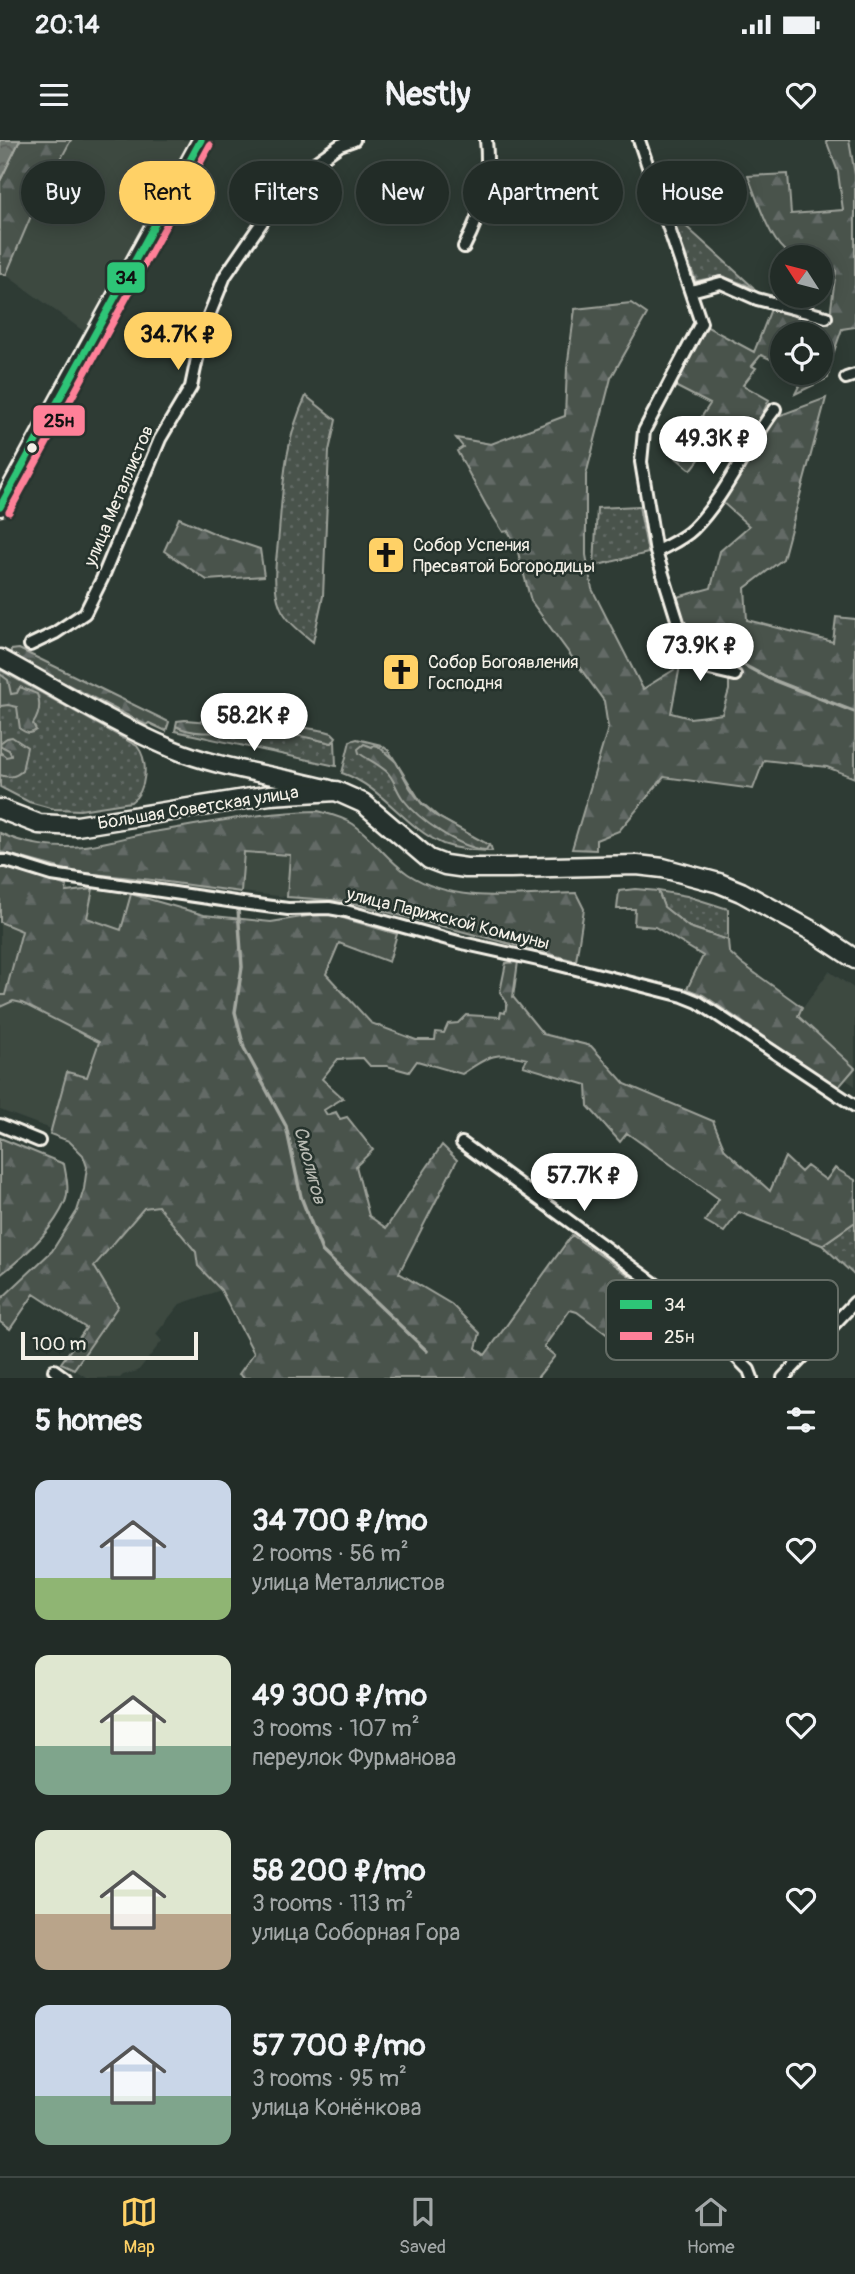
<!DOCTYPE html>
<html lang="en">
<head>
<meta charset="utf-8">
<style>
  :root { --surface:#222c27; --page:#2e3833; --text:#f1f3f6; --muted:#a2a7a7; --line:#3f4844; --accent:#ffd166 }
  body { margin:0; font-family:Pangolin,sans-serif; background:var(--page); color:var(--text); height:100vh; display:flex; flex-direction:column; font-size:26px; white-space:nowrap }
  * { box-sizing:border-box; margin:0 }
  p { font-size:23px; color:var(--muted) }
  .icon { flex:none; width:38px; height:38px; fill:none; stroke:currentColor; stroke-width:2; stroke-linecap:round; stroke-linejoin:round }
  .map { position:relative; height:1238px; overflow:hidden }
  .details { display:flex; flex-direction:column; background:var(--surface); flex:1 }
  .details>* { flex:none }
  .hud { position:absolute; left:21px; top:21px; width:814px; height:63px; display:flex; gap:14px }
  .needle { width:46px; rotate:306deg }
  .buttons { position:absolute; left:770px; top:105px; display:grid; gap:14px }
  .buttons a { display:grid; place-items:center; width:63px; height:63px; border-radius:50%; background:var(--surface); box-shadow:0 4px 18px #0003,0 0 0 2px var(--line); font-size:35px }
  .scale { position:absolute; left:21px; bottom:18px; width:177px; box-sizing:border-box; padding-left:7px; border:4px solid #f4f1e8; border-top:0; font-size:19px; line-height:24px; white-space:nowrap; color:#f4f1e8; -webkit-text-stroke:5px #26332d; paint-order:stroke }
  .price { position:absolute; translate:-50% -60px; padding:0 16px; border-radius:24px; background:#fff; color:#222; font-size:23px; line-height:46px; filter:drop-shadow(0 2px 4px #0008) }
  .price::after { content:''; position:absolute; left:50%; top:42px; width:21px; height:16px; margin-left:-10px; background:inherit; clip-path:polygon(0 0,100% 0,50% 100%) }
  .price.active { background:var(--accent); color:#111 }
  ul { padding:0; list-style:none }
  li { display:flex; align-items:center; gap:21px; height:175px; padding:0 35px }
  li span { display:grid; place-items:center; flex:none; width:196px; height:140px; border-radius:14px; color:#555 }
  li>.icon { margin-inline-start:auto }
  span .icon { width:84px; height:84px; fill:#fffc; stroke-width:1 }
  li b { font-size:30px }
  h2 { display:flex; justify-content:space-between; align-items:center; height:84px; padding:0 35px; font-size:30px }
  .chip { padding:0 24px; border-radius:32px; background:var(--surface); box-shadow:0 4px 18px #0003,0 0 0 2px var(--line); font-size:24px; line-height:63px }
  .chip.active { background:var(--accent); color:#111 }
  .status { display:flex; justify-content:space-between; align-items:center; height:49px; padding:0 35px; background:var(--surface); direction:ltr }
  .status svg { height:19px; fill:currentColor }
  header { display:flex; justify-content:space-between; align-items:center; height:91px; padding:0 35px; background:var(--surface); font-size:32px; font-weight:800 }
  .tab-bar { display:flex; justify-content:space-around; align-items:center; height:98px; border-top:2px solid var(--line); background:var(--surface); font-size:19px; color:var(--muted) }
  .tab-bar a { display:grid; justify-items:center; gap:4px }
  .tab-bar .active { color:var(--accent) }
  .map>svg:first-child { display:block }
  .built { fill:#3c4841 }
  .grass { fill:url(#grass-dots); stroke:#9ea29a; stroke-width:2 }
  .forest { fill:url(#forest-firs); stroke:#9ea29a; stroke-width:2 }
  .water { fill:url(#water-waves); stroke:#a4a8a0; stroke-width:2 }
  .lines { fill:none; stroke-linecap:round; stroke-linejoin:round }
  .stream { stroke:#a4a8a0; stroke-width:3.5 }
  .minor-casing { stroke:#f4f1e8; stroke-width:16 }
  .secondary-casing { stroke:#f4f1e8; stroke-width:21 }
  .primary-casing { stroke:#f4f1e8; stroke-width:23 }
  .minor { stroke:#26332d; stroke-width:10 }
  .secondary { stroke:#26332d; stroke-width:16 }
  .primary { stroke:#26332d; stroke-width:18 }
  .bus-1-casing { stroke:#26332d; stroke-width:12 }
  .bus-2-casing { stroke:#26332d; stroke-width:12 }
  .bus-1 { stroke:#2dc577; stroke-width:7 }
  .bus-2 { stroke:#ff8098; stroke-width:7 }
  .bus-dot { fill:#f4f1e8; stroke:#26332d; stroke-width:2.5 }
  .labels { text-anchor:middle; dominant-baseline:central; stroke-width:5; stroke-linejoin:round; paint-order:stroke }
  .street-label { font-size:18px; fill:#f4f1e8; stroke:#26332d }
  .poi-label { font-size:18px; fill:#f4f1e8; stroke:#26332d; text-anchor:start }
  .water-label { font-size:19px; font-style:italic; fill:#b8bab2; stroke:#26332d }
  .key { fill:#26332d; stroke:#646c65; stroke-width:2 }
  .key-label { font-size:19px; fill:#f4f1e8 }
  .line-badge { stroke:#26332d; stroke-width:2.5 }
  .pale-badge-label { font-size:19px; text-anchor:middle; font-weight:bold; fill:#111 }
</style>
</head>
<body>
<div class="status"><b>20:14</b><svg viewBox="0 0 49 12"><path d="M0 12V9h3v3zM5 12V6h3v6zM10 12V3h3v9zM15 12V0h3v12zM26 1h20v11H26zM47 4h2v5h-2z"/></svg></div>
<header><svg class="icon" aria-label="menu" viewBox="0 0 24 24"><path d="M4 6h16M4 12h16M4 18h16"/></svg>Nestly<svg class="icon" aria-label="heart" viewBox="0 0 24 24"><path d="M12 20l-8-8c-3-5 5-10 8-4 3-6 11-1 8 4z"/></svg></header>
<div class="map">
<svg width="855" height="1238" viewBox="0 0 855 1238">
  <defs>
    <pattern id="grass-dots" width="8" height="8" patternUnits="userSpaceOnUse" patternTransform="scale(1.75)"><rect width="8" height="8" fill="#48524c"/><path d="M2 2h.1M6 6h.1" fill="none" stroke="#636b66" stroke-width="1.8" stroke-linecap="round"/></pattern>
    <pattern id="forest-firs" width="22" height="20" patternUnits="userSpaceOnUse" patternTransform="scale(1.75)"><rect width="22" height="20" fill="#48524c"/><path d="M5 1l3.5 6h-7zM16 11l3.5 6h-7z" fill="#636b66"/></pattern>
    <pattern id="water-waves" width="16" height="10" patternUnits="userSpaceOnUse" patternTransform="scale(1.75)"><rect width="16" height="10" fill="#6f7770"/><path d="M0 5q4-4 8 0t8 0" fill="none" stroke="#5c605b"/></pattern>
  </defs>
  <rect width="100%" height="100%" fill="#2e3b34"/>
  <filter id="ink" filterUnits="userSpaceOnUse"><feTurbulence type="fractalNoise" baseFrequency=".0143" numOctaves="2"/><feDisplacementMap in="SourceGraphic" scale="14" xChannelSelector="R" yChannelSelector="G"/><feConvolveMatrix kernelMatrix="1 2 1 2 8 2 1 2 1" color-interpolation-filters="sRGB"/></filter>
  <g filter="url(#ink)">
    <path class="built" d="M71,0h118l-63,119 -37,76 -83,-60 28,-66z
      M244,712l47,3 -4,42 -46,-5z
      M93,749l38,5 -9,36 -36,-12z
      M0,782l22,9 -17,65 -5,-1z
      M829,831l26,18v97l-10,-7 9,-11 -56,-53z
      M13,861l9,2 77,39 -12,35 -20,-4 -16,56 -51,-19v-103z
      M158,1065l38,47 2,14 23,24 -41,14 -24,30 6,7 -24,30 -15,4 -3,3h-33l-13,-9 44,-63 -24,-40 50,-58z"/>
    <path class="grass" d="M680,81l74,67 -32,-12 -26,5 -22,-57z
      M306,256l30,24 -7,31 -6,145 -10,46c-12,-10 -27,-21 -33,-36 -9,-23 -3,-50 -1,-74 4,-48 6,-93 27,-136z
      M639,366l9,47 -54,13 3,-58z
      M0,530l137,76c12,15 10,45 -6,56l-51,8 -26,-1 -25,-7 -29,-15z
      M176,586l4,2 46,4 30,-2 52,7 23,6 4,-2 1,25 -161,-35z
      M357,599l24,6 8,6 32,51 19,16 51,29 1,4c-17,-1 -33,-1 -49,-7 -39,-17 -60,-57 -101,-71l8,-32z
      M658,751l29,5 41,13v31l-39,-13 -25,-20z
      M855,1082v54l-33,-31z"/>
    <path class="forest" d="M20,0h51l-37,69 -28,66 -6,-2v-92z
      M826,0h23l6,35v152l-13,2 -11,31 -3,18 -33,16 10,-20 -2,-1h18v-39h-39v30l-21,-9 -9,11 4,2 -13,17 26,15 -22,46 -24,-18 -32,42 -16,-13 35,-53 -39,-20 33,-59 50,27 17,-43 58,15 7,-54 -15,-6v-7c-12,0 -28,2 -37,-7 -16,-14 -28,-54 -36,-74l40,-2 3,40 52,-4 -5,-38z
      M631,163l16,11 -36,64 -25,97v80l6,34 51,100 37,-23 -9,47 19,5 32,-4 7,-24v-11l9,-11 -46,-10 -18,-60 37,-10 9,-37 29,-25 -28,-25 12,-15 45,-70 48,-18 -43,161 -38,29 2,32 86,22 3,-25 19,2v159l-28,-11 -63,-7 -11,29 -89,-12 -45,54 -23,9v10l-24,-1 36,-121 -4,-27 -73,-100 -15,-56 -8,-14 -5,1 -17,-27 -29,-54 6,-4 -7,-9 35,6 74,-28 2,-48 8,-59z
      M179,378l39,17 42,14 4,27 -57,4 -43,-29z
      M19,509l150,73 -3,9 -17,-8 -3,2 -136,-70 1,-5z
      M0,534l8,6 3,14 6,-1 3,-6 17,7c4,10 2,21 -4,30l3,6c-6,5 -10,3 -16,-1l-3,-22 -9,-2 -8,1z
      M185,580l25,2h61l54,9 7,2 4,4 -4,6c-25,-6 -52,-12 -78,-13 -24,0 -56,8 -78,-4l1,-5z
      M12,597l15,10 -5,24c-7,6 -13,7 -22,4v-23l6,5 5,-1v-2l-2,-4 -8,-4 -1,-3 7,-5z
      M364,604l8,3 2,-2 4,1 18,16 14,26 12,16 14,12 53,29 -3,5c-27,-2 -67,-30 -83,-51 -7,-9 -9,-21 -17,-28 -9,-8 -19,-12 -27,-18l-1,-4z
      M318,671c11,3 25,6 35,13 20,14 34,36 55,50 49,32 113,20 168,19l8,16 -8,52 -231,-60 -58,-4 3,-42 -46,-3 -3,40 -89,-12 -78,-8 -74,-20v-19c25,12 56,16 84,13 21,-2 42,-9 63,-13 56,-9 114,-21 171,-22z
      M0,724l67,22 -1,6 27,-3 -6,29 34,12 10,-36 73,21 67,7 55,-9 71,21 -8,28 -50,-19 -13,31 45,49 45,17h19l1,-8 8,1 4,-9 10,-1 8,-8 34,2 1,-5 4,1 2,-10 -7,-11 6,-29 12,-1 -5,35 30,37 48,12 34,38 88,37 12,29 45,41 15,-34 16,15 6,-6 19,14 9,-12 20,12v42l-33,23 -83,-33 -15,20 -19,-11 14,-22 -92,-66 -7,9 -32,-36 -1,-21 -64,-19 4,-7c-31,-9 -40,-2 -65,15l-45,-13 -8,11 -22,-6h-17l-7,-8 -25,1 -16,20 21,19 -19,12 3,5 9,-3 4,7 7,-2 26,33 -17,16 13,50 17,12 56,-83 15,15 -58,113 52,31 29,29 -4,15 9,7 87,-120 90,64 -41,46 -44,-33 -7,-2 -26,37 11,9 -18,22h-293l-5,-4 15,-21 -33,-63 -23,-24 -2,-14 -38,-46 -14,2 -50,58 24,40 -44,63 -13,-6 25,-35 -52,-34 -24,35 -10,-7v-22l52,-49 25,-40 7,-22 3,-22 -4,-12 -14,-14 -19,-7 17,-62 20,5 12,-35 -77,-39 -9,-2 -13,6v-12h5l17,-64 -22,-9z
      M635,749l23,2 6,16 25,20 39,13 1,12 12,11 61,44 -4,9 57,52 -17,20 -135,-93 -16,-6 16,-33 -48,-29 -21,-2 1,-16h-18l2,-18z
      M0,998l64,26c2,11 6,27 1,38 -13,30 -40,54 -65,73z"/>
    <path class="water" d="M0,0h20l-20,41z"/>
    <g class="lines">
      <path class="stream" d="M742,524l26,14 87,34
        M238,768l4,59 -7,45 9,36 42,78 15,71 21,54 105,100"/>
      <defs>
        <path id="minor" d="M639,0l62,183 -57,108 -3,31 15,90 34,109 11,6 34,8
          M464,107c19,-36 26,-67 22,-107
          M691,151l30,-8 36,16 69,18
          M846,238l9,-3
          M656,412c12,-7 27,-13 37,-23 34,-34 52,-82 82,-120
          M30,505l25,-12 30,-20 17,-34 58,-140 31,-52 12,-57 22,-54 44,-64 40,-45 31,-22 14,-5
          M0,721h7l45,14 190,28 46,6 41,-1 17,3 116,32 90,20 131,33 15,6 157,104
          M0,985l39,16
          M462,1003l226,165 61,62 3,8
          M54,1230l11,8
          M783,1238l72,-76"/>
        <path id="secondary" d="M0,367l201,-367
          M0,518c56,30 111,65 170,90 50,21 107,27 160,41"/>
        <path id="primary" d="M0,669l39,15 38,2 193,-31 66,-4 27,12 66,56 16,6 21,3h44l127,-3 26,3 56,15 22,9 73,40 41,27"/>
      </defs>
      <use href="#minor" class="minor-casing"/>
      <use href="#secondary" class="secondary-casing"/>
      <use href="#primary" class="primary-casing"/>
      <use href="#minor" class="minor"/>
      <use href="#secondary" class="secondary"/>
      <use href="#primary" class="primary"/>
      <defs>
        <path id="bus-1" d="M0,367l201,-367"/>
        <path id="bus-2" d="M9,372l201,-367"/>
      </defs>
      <use href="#bus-1" class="bus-1-casing"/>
      <use href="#bus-2" class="bus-2-casing"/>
      <use href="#bus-1" class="bus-1"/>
      <use href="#bus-2" class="bus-2"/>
    </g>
  </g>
  <defs>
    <symbol id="church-square" viewBox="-11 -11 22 22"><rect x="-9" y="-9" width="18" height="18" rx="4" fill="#ffd166" stroke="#26332d"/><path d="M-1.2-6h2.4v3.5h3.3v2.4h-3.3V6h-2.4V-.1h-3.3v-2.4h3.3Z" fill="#111"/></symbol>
  </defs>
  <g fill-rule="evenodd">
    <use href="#church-square" x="364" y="393" width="44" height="44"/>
    <use href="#church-square" x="379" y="510" width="44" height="44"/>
  </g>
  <circle class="bus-dot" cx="32" cy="308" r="6"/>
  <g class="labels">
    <g class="street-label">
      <text transform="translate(119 356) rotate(-67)">улица Металлистов</text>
      <text transform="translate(198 668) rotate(-9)">Большая Советская улица</text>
      <text transform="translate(448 779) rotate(14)">улица Парижской Коммуны</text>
    </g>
    <g class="poi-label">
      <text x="413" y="405">Собор Успения<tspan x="413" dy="21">Пресвятой Богородицы</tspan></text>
      <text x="428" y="522">Собор Богоявления<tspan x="428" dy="21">Господня</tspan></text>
    </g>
    <g class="water-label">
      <text transform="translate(310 1025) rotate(75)">Смолигов</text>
    </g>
  </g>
  <rect x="606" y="1140" width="232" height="80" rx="10" class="key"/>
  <rect x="620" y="1160" width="32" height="9" fill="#2dc577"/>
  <rect x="620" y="1192" width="32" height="8" fill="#ff8098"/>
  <g class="key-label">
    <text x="664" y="1171">34</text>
    <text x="664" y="1203">25н</text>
  </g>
  <g class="line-badge">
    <rect x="106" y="121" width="40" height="33" rx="7" fill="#2dc577"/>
    <rect x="32" y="264" width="54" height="33" rx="7" fill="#ff8098"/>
  </g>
  <g class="pale-badge-label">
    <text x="126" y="144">34</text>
    <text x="59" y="287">25н</text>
  </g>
</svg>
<div class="buttons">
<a><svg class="needle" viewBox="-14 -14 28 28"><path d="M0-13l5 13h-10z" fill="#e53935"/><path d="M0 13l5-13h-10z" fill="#a2a7a7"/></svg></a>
<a><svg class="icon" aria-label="locate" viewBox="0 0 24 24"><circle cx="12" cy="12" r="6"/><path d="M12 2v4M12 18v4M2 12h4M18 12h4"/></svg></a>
</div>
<div class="scale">100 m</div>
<b class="price active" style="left:178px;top:232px">34.7K ₽</b>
<b class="price" style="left:713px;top:336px">49.3K ₽</b>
<b class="price" style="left:700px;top:543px">73.9K ₽</b>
<b class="price" style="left:254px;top:613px">58.2K ₽</b>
<b class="price" style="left:584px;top:1073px">57.7K ₽</b>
<div class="hud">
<a class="chip">Buy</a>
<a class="chip active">Rent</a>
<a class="chip">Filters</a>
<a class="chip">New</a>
<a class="chip">Apartment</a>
<a class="chip">House</a>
</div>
</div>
<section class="details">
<h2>5 homes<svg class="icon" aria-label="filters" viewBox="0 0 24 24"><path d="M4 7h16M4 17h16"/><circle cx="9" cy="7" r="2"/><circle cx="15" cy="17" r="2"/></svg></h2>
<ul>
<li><span style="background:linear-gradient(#c9d6e8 70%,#8fb573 0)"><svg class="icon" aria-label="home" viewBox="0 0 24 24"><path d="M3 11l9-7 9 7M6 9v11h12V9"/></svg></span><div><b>34 700 ₽/mo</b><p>2 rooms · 56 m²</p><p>улица Металлистов</p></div><svg class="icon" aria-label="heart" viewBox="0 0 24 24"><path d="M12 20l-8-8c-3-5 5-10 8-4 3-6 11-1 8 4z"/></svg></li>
<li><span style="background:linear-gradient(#dfe7d0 65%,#7fa58c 0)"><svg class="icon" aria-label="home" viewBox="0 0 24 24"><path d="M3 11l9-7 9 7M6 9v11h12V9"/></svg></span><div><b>49 300 ₽/mo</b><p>3 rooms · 107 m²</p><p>переулок Фурманова</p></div><svg class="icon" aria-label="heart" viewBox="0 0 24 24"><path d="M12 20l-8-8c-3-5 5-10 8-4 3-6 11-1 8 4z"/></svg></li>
<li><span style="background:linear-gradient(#dfe7d0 60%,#b9a48a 0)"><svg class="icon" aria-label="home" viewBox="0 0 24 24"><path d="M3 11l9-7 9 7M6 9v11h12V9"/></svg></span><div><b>58 200 ₽/mo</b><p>3 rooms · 113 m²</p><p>улица Соборная Гора</p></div><svg class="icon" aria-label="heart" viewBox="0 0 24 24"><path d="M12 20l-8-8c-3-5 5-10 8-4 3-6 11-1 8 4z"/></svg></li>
<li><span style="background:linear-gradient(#c9d6e8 65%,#7fa58c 0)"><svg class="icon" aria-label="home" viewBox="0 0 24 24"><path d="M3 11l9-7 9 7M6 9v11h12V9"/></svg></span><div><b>57 700 ₽/mo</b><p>3 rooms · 95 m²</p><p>улица Конёнкова</p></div><svg class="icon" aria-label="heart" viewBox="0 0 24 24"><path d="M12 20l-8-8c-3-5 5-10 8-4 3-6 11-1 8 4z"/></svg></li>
</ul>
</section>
<nav class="tab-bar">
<a class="active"><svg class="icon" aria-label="map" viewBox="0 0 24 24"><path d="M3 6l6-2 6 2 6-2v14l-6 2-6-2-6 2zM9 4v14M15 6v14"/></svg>Map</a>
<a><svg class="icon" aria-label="saved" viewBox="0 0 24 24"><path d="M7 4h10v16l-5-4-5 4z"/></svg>Saved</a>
<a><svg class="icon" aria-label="home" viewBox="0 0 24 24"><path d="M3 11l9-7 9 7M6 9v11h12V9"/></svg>Home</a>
</nav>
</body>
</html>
